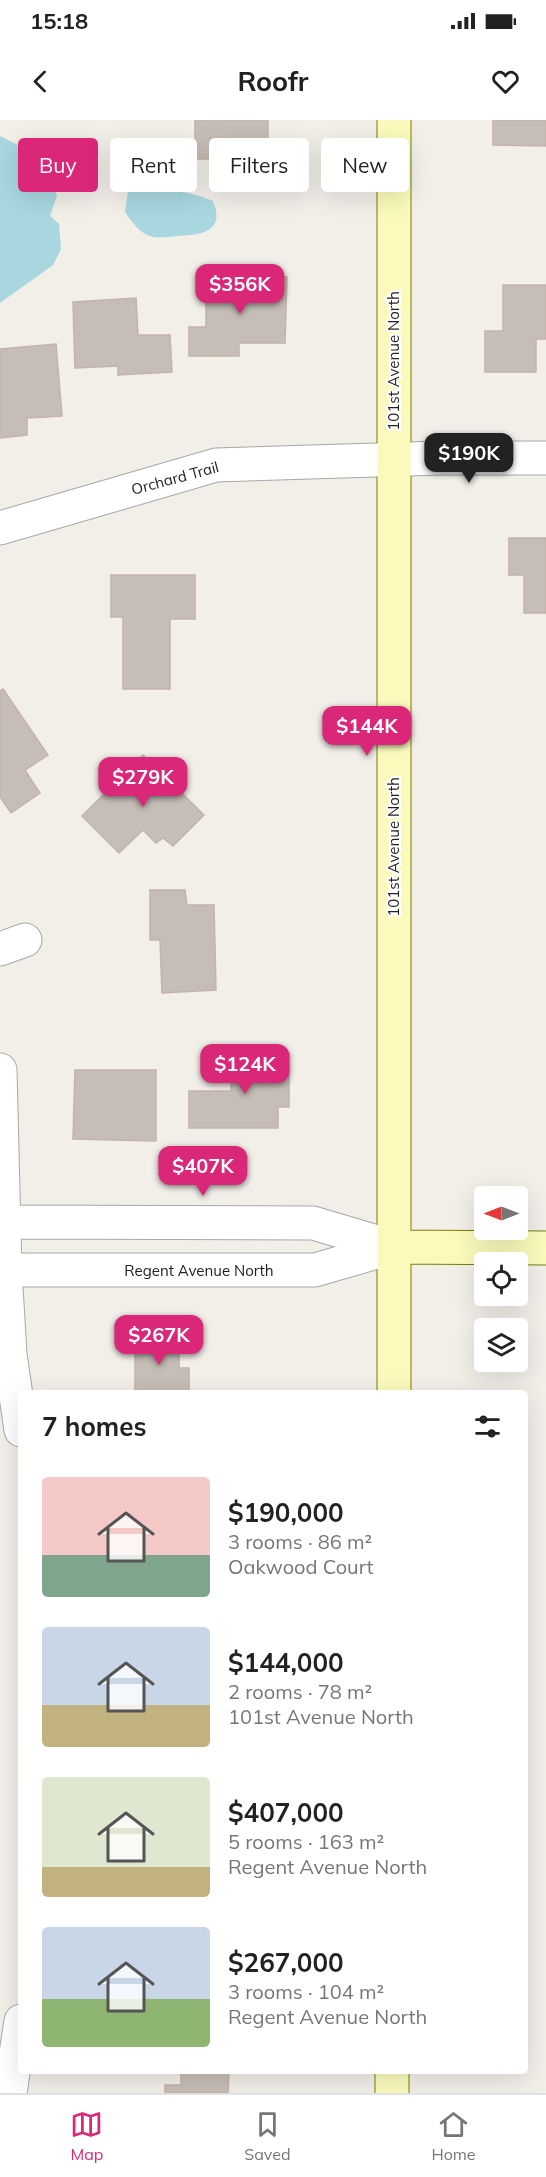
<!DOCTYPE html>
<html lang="en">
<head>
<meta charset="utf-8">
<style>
  :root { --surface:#fff; --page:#f6f6f6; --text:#222; --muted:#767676; --line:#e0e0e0; --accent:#db2777 }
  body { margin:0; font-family:Mulish,sans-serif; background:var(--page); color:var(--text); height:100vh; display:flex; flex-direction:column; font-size:22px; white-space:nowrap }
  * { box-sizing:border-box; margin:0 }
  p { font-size:20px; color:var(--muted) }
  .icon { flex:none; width:33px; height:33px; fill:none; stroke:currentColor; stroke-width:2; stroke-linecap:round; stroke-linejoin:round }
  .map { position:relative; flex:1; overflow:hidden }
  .details { position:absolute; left:18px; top:1270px; width:510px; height:684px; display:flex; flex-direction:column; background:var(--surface); border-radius:6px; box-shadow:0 6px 24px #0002 }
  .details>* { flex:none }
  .guide { position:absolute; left:18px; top:18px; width:510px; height:54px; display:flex; gap:12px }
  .needle { width:39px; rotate:270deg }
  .tools { position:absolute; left:474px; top:1066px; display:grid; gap:12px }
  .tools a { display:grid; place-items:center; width:54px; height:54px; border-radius:6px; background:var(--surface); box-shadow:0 6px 24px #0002; font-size:30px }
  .price { position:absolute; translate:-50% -51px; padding:0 14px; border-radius:12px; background:var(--accent); color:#fff; font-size:20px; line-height:39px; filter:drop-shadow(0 2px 3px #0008) }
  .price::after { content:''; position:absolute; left:50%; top:36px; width:18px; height:14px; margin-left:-9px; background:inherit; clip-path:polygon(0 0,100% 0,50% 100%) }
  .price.on { background:#222; color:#fff }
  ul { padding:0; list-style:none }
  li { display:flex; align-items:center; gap:18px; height:150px; padding:0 24px }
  li span { display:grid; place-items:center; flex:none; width:168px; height:120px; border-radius:6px; color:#555 }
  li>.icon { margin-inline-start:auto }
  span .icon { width:72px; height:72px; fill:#fffc; stroke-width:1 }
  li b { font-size:26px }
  h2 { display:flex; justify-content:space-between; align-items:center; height:72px; padding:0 24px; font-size:26px }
  .pill { padding:0 21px; border-radius:6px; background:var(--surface); box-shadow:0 6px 24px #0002; font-size:21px; line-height:54px }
  .pill.on { background:var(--accent); color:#fff }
  .status { display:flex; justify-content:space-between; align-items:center; height:42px; padding:0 30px; background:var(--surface); direction:ltr }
  .status svg { height:16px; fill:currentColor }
  header { display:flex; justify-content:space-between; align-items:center; height:78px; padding:0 24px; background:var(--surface); font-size:27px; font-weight:700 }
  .dock { display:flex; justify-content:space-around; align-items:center; height:84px; border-top:2px solid var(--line); background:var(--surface); font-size:16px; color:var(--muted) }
  .dock a { display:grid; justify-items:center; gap:3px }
  .dock .on { color:var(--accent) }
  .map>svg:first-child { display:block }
  .water { fill:#a8d7e0 }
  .building { fill:#c7bdb7; stroke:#c4b3aa; stroke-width:1.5 }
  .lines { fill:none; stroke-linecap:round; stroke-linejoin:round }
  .street-casing { stroke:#a8a8a8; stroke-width:35 }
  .secondary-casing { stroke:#797e03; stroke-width:35 }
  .street { stroke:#fff; stroke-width:33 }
  .secondary { stroke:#fbfabc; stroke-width:33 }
  .labels { text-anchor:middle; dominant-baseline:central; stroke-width:4.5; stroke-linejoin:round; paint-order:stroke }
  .street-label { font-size:15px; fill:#212121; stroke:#fff }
</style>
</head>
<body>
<div class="status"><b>15:18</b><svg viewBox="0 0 49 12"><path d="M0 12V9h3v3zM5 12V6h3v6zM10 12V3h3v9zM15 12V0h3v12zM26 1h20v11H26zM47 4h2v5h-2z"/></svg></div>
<header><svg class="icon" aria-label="back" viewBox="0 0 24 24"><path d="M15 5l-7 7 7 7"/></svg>Roofr<svg class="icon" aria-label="heart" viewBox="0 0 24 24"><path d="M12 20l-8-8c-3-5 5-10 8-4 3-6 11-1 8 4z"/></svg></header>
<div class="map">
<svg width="546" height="1973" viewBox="0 0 546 1973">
  <rect width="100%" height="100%" fill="#f2eee8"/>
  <path class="water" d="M0,16c37,18 41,22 57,60l-7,20 9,8 2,25 -8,16 -53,38z
    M149,69c24,1 43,3 64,12 13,32 -13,34 -37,35 -7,1 -16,2 -23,1 -13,-3 -21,-15 -28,-25l3,-20z"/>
  <path class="building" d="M195,0h73v35l-15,-2 -2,23h-29l2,-17h-29z
    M493,0h53v26l-53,-1z
    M206,155l81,2 -2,66h-46v13h-50v-29h17z
    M503,165h43v54h-10v33h-51v-41h18z
    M136,178l2,37h32l2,37 -54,3v-9l-43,2 -2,-66z
    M56,224l6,72 -35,2v17l-27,3v-89z
    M509,418h37v75h-22v-38h-15z
    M111,455h84v44h-25v70h-47v-72h-12z
    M3,569l45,66 -23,15 15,23 -29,20 -11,-16v-106z
    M143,635l61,60 -31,31 -10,-8 -7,5 -13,-13 -24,23 -37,-37z
    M150,770h35l2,15h27l2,85 -54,3 -2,-53h-10z
    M231,933h58v54h-11v21h-89v-37h42z
    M75,950h81v71l-83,-2z
    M135,1215h44v33h10v26h-54z
    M181,1952h48l-1,21h-63v-8h16z"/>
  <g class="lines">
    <defs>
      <path id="street" d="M0,408l216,-63 225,-7h105
        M0,829l25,-9
        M0,950l5,200 5,84 11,76
        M0,1102l313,1 81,24
        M0,1150h315l79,-23
        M10,1973l11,-72"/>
      <path id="secondary" d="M394,0v1274
        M394,1127l152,1
        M392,1973v-21"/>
    </defs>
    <use href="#street" class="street-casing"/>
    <use href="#secondary" class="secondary-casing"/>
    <use href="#street" class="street"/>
    <use href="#secondary" class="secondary"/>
  </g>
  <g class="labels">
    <g class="street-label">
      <text transform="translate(393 241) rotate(-90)">101st Avenue North</text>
      <text transform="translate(175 358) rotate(-15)">Orchard Trail</text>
      <text transform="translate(393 727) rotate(-90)">101st Avenue North</text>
      <text x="199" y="1150">Regent Avenue North</text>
    </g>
  </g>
</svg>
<div class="tools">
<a><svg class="needle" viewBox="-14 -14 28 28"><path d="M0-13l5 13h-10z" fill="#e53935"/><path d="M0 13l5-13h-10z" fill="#767676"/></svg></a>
<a><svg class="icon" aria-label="locate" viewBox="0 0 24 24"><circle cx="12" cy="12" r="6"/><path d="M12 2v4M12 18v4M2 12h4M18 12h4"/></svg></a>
<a><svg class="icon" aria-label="layers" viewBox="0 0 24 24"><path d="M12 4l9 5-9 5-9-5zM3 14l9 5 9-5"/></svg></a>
</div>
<b class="price" style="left:240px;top:195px">$356K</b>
<b class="price on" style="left:469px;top:364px">$190K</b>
<b class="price" style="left:367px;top:637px">$144K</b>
<b class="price" style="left:143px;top:688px">$279K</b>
<b class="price" style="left:245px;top:975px">$124K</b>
<b class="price" style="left:203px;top:1077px">$407K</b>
<b class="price" style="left:159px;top:1246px">$267K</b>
<div class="guide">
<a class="pill on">Buy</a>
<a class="pill">Rent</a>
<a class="pill">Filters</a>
<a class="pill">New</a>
</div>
<section class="details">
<h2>7 homes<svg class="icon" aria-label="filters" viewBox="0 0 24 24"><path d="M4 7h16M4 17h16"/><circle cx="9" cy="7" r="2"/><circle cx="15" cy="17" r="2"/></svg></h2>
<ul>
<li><span style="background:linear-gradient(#f6c9c9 65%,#7fa58c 0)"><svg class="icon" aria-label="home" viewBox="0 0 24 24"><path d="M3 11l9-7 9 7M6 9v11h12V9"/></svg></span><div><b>$190,000</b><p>3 rooms · 86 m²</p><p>Oakwood Court</p></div></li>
<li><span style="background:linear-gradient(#c9d6e8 65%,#c2b280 0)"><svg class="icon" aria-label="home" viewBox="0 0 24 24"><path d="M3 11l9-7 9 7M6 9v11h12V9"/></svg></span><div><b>$144,000</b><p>2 rooms · 78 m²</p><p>101st Avenue North</p></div></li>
<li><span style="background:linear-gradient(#dfe7d0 75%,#c2b280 0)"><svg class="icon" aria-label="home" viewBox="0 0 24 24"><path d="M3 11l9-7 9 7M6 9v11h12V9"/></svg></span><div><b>$407,000</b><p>5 rooms · 163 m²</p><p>Regent Avenue North</p></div></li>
<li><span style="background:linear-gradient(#c9d6e8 60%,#8fb573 0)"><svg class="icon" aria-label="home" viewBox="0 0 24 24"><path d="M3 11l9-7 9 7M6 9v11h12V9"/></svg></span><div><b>$267,000</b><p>3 rooms · 104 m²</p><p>Regent Avenue North</p></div></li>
</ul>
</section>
</div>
<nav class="dock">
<a class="on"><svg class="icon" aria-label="map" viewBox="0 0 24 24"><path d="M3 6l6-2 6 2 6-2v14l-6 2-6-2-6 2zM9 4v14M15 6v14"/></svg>Map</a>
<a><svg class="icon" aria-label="saved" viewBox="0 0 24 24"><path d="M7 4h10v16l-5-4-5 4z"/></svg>Saved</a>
<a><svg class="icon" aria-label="home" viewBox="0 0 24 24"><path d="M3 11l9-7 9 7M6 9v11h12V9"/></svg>Home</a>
</nav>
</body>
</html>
